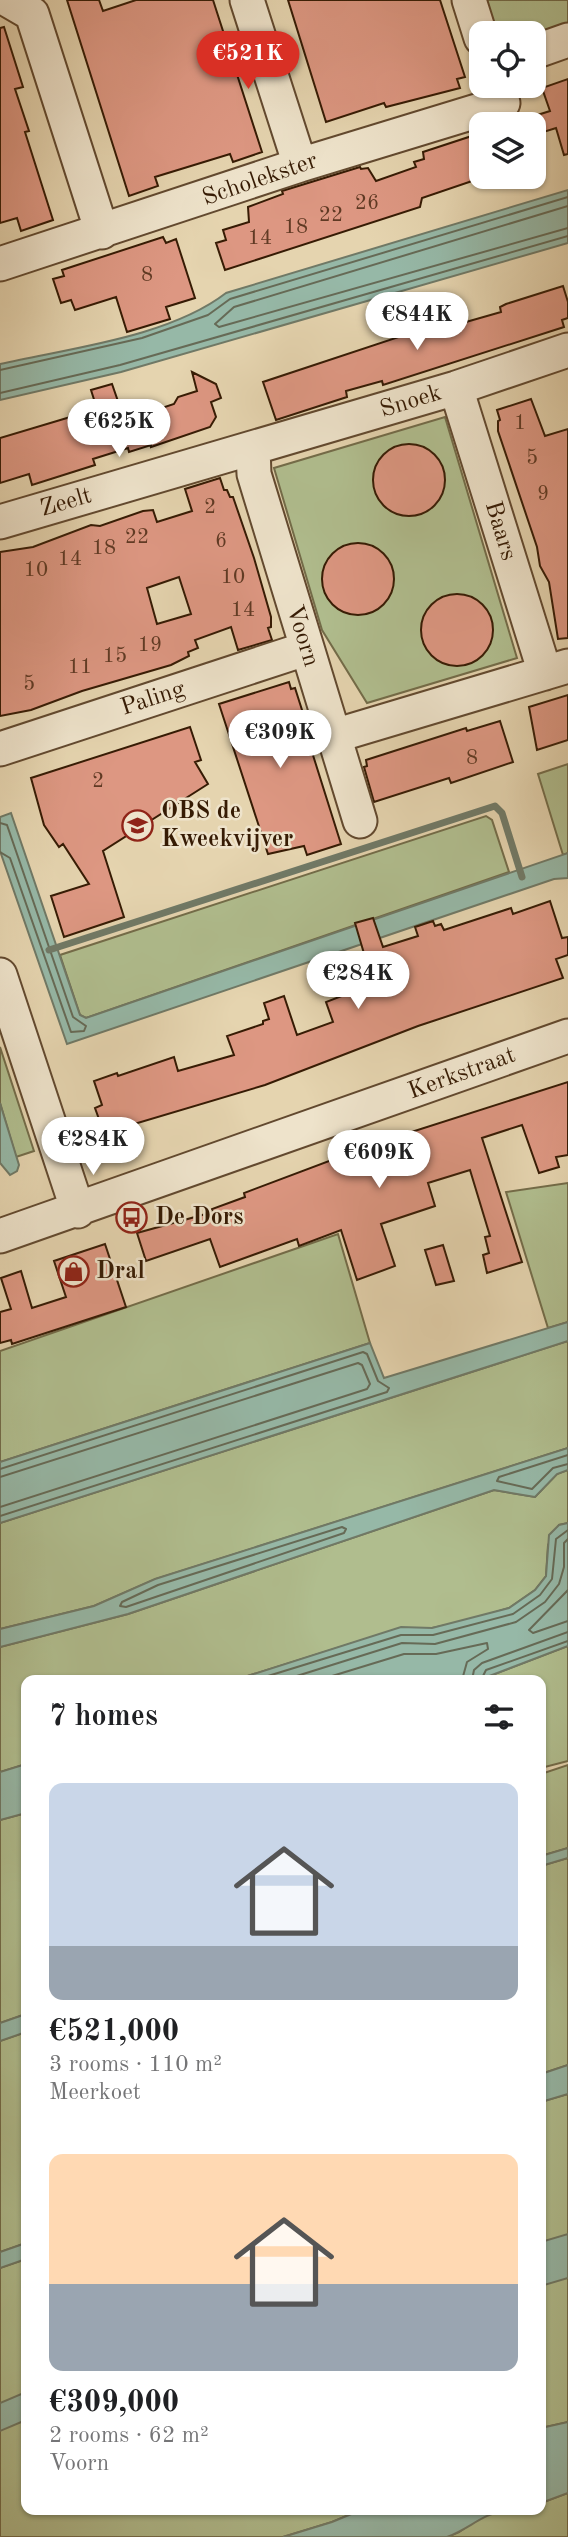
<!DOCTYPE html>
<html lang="en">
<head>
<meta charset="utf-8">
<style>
  :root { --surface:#fff; --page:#f2f2f2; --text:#202124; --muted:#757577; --accent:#d93025 }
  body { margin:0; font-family:"Old Standard TT",serif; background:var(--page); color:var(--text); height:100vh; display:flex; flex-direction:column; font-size:26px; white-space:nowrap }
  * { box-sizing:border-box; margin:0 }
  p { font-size:23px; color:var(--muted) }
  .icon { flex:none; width:38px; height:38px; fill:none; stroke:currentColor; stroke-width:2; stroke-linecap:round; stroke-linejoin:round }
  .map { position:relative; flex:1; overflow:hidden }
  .panel { position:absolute; left:21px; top:1675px; width:525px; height:840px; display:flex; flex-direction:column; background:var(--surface); border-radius:14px; box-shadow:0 2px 5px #0004 }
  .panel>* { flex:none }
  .fabs { position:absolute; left:469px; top:21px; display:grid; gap:14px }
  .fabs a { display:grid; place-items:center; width:77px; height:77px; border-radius:14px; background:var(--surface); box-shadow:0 2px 5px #0004; font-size:35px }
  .price { position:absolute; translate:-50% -60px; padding:0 16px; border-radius:24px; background:#fff; color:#222; font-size:23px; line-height:46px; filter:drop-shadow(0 2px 4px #0008) }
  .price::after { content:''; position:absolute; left:50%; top:42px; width:21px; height:16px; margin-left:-10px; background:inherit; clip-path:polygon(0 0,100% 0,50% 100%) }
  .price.on { background:var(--accent); color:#fff }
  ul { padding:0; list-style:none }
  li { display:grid; align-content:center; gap:14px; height:371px; padding:0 28px }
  li span { display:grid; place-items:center; height:217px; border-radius:14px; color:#555 }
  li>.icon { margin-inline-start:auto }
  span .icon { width:126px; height:126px; fill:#fffc; stroke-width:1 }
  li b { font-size:30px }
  h2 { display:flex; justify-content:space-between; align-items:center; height:84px; padding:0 28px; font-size:30px }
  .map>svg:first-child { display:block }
  .green { fill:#b0bd8e; stroke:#736c49; stroke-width:2 }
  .water { fill:#96b8a7; stroke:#707966; stroke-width:2 }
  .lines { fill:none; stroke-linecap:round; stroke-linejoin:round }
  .shore { stroke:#666a56; stroke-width:2 }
  .stream { stroke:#707966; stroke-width:7 }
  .building { fill:#dd9782; stroke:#361b04; stroke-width:2; fill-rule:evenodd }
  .minor-casing { stroke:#62492f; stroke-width:37 }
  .minor { stroke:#eee3cb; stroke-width:33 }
  .labels { text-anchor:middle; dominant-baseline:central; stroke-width:5; stroke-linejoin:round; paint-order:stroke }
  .number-label { font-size:21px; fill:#603a24 }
  .street-label { font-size:24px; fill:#361b04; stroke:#eee3cb }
  .poi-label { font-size:24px; font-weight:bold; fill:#361b04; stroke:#eee3cb; text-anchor:start }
</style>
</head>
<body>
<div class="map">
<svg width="568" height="2537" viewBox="0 0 568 2537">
  <rect width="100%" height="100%" fill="#e5d4af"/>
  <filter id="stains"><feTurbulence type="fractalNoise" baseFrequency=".00286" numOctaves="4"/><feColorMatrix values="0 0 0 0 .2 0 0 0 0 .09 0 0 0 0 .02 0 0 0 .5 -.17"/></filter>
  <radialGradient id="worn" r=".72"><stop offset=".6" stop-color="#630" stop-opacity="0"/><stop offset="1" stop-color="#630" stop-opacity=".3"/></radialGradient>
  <path class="green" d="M479,0h89v23l-34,11 -44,-1z
    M445,417l72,241 -150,45 -45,-73 -48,-162z
    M568,764v89l-5,2 -25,-81z
    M486,816l6,4 17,52 -423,146 -6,-3 -20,-60z
    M0,1047l34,104 -18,6 -16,-54z
    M568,1183v139l-20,6 -42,-136z
    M338,1234l32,109 -370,119v-111z
    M568,1341v107l-412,131 -62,27 -94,23v-106z
    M568,1470v53l-9,2 -11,20 -2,31 -11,14 -26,18 -43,13 -34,7h-31l-166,52h-209v84l-26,8v-125l128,-33 366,-124 41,7 22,-23z
    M568,1646v115l-27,7v-88h-62z
    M568,1765v83l-27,8v-82z
    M26,1813v201l-26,9v-203z
    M568,1858v207l-27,9v-208z
    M26,2032v211l-26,9v-211z
    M568,2094v328l-27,6v-326z
    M26,2259v251h335l-29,12 -49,15h-283v-269z
    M568,2493v44h-121l12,-5 27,-19 55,-3v-7z"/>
  <path class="water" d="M568,190v53l-447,129 -121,28v-36c70,-16 169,-27 226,-71z
    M11,813l69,202 6,3 482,-165v25l-14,1 -487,165 -67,-193v-34z
    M0,1103l19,62 -2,6 -7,4 -10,-12z
    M568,1322v19l-568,182v-61l370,-119 14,35z
    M568,1448v22l-11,4 -22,23 -41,-7 -366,124 -128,33v-18l94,-23 61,-27z
    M568,1523v123l-89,34h-244l166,-53 31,1 77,-20 26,-18 11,-14 3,-41 10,-10z
    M26,1764v49l-26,7v-48z
    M568,1848v10l-27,8v-10z
    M26,2014v18l-26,9v-18z
    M568,2065v29l-27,8v-28z
    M568,2234v44l-27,8v-44z
    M26,2243v16l-26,9v-16z
    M26,2392v28l-26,11v-28z
    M568,2422v71l-27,10v-75z
    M361,2510h145c-24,4 -37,19 -59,27h-164l49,-15z"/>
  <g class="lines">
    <path class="shore" d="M568,206l-334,101 -19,17 4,3 349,-99
      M0,370l142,-32 66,-23 22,-16 338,-102
      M0,393l120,-28 448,-129
      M0,823l7,2 66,192 13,9 -2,5 -13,1 -61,-174 -10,-6
      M568,1455l-69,22 -2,4 35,8 21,-21 15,-4
      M0,1469l363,-117 4,2 11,27 11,7 -2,4 -387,124
      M0,1477l358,-114 4,2 8,19 -3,5 -367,118
      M342,1527l4,2 -2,4 -218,74 -6,-1 2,-4 36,-17z
      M568,1590l-39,40 4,3 35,-12
      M255,1680l146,-45h32l80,-21 27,-19 12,-16 4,-40 12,-9
      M284,1680l118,-37 33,1 81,-22 29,-20 14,-18 5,-17v-24l4,-4
      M319,1680l85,-26h32l51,-11 1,6 -21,13 -5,18
      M472,1680l2,-10 8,-7 86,-31
      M481,1680l5,-10 82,-29"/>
    <path class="stream" d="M49,950l446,-144 7,7 20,64"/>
  </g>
  <path class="building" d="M67,0h32l4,11 33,-11h77l49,152 -29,10 -3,-8 -75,23 3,9 -29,10z
    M288,0h152l25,77 -8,2 3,9 -74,19 -2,-4 -58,19z
    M4,27l19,60 -8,2 14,42 -4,1 28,88 -32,11 -4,-13 -17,5v-195z
    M568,79v75l-4,1 -8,-27 -22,7v-19l16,-5 -8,-23z
    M481,133v45l-59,20 -2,9 -195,63 -9,-27 10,-3 -3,-10 26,-8 -1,-15 35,-13 -1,-3 78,-24 1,2 7,-1 8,13 40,-14 -2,-5 10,-3 -1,-7z
    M163,237l3,6 10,-4 19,59 -29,9 4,12 -43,13 -11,-35 -41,13 -4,-10 -10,3 -8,-24 11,-3 -2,-6z
    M563,286l5,16v16l-6,2 2,7 -181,58 -1,-4 -36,10 1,6 -71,23 -13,-38 145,-48 -3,-8 57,-18 4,14 35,-10 -1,-5 6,-3z
    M192,372l24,12 5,14 -10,4 5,15 -6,10 -59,20v-2l-22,7 -1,-4 -35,11 2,6 -63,20 -3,-11 -29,9v-45l97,-29 -6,-19 21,-6 8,23 11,-3 4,13 39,-13 4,-7 19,-6z
    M531,399l14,37 23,-7v209l-10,1 -9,-57 -9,-16 -3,-19 -39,-116v-10l2,-1 -3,-10z
    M373 480a36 36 0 1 1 72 0a36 36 0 1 1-72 0Z
    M220,478l4,12h3l3,7h3l21,61 17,59v10l-3,1 4,12 -34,10 -7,-23 -36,13 3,8 -10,4 1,4 -18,9 -89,26 -51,19 -31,6v-164l33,-5 58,-22 9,1 43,-15 10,-1 4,12 35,-11 -7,-22zM179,577l12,37 -34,10 -10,-36z
    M322 579a36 36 0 1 1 72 0a36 36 0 1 1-72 0Z
    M421 630a36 36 0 1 1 72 0a36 36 0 1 1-72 0Z
    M289,682l2,7 4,-1 14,44 -3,1 35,111 -34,11 -3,-9 -36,8 -49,-150z
    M568,695v45l-31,10 -8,-43z
    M500,721l13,41 -62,21 -2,-5 -75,24 -10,-35 3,-1 -1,-6 100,-32 1,3z
    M190,727l11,33 -6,2 13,22 -105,67 21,66 -60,20 -13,-41 38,-12 -26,-40 -4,3 -15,-22 -13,-47z
    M550,901l12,37 6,-1v18l-12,4 7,19 -145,48 -153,59 -161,48 -9,-25 7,-3 -8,-24 23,-8 1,3 56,-19 4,14 56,-16 -7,-19 36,-12v-3l6,-2 -5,-16 20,-7 13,39 36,-13 -7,-20 47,-18 -18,-61 18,-5 10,29 35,-11 -3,-9 18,-6 2,5 6,-2 3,6 67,-22 2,6z
    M568,1082v73l-12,2 3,10 -20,6 -17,-48 -40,13 40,124 -35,11 -4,-18 6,-2 -4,-16 5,-1 -20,-66 -42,13 7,23 -54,18 14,42 -38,14 -16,-50 -42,16 -2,-7 -77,28 -10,-28 -64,22 -9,-28 76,-21 -1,-3 33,-12 -1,-4 133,-50z
    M105,1244l21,63 -114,37 -1,-4 -11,3v-31l11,-3 -10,-31 20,-7 11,37 34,-11 -12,-36z
    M443,1245l11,36 -18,4 -11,-35z"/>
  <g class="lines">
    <defs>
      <path id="minor" d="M8,0l24,14 70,218
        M247,0l53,165
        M469,0l12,38
        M534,52l34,-12
        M0,264l300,-99 203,-62 -6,-17
        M456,388l89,285
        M253,449l1,25 106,347
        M0,522l456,-134 112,-38
        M334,736l234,-70
        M0,749l305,-100
        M0,975l78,236
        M0,1236l568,-200"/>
    </defs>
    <use href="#minor" class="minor-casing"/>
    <use href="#minor" class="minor"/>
  </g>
  <defs>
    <symbol id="school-ring" viewBox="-11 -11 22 22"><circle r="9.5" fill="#eee3cb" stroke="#8f2418" stroke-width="1.5"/><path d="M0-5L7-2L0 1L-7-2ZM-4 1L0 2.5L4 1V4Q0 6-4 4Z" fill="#8f2418"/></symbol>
    <symbol id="bus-ring" viewBox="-11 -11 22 22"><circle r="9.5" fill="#eee3cb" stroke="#8f2418" stroke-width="1.5"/><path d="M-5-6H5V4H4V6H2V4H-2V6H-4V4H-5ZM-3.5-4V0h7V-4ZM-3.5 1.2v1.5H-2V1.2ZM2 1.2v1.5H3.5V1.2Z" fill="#8f2418"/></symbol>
    <symbol id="shop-ring" viewBox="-11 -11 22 22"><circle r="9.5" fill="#eee3cb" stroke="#8f2418" stroke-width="1.5"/><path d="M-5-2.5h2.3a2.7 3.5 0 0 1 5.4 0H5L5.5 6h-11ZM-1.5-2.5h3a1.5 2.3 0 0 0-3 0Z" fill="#8f2418"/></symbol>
  </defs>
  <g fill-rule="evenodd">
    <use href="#school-ring" x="120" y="808" width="35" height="35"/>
    <use href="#bus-ring" x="114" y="1200" width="35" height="35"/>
    <use href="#shop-ring" x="56" y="1254" width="35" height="35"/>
  </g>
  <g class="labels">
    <g class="number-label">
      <text x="367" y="203">26</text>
      <text x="331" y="215">22</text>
      <text x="296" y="227">18</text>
      <text x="260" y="238">14</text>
      <text x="147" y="275">8</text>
      <text x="520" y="423">1</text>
      <text x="532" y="458">5</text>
      <text x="543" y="494">9</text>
      <text x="210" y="507">2</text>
      <text x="137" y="537">22</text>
      <text x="221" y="541">6</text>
      <text x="104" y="548">18</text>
      <text x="70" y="559">14</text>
      <text x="36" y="570">10</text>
      <text x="233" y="577">10</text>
      <text x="243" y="610">14</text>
      <text x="150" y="645">19</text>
      <text x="115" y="656">15</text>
      <text x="80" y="667">11</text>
      <text x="29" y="684">5</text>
      <text x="472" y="758">8</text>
      <text x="98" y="781">2</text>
    </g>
    <g class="street-label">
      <text transform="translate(260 180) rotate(-19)">Scholekster</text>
      <text transform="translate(411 402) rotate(-17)">Snoek</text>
      <text transform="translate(66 503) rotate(-16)">Zeelt</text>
      <text transform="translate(500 531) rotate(73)">Baars</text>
      <text transform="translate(302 636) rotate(73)">Voorn</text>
      <text transform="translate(153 699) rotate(-18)">Paling</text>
      <text transform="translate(462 1074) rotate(-20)">Kerkstraat</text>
    </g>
    <g class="poi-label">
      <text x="161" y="812">OBS de<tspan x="161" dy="28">Kweekvijver</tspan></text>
      <text x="155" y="1218">De Dors</text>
      <text x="96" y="1272">Dral</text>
    </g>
  </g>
  <rect width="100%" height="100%" filter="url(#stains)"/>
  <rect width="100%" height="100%" fill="url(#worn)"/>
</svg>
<div class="fabs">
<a><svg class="icon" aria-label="locate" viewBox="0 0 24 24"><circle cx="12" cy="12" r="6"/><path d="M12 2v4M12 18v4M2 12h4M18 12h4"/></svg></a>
<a><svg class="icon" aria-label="layers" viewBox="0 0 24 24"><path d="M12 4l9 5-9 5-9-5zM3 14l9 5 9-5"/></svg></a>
</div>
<b class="price on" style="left:248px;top:91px">€521K</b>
<b class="price" style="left:417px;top:352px">€844K</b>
<b class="price" style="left:119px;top:459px">€625K</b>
<b class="price" style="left:280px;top:770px">€309K</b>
<b class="price" style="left:358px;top:1011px">€284K</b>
<b class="price" style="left:93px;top:1177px">€284K</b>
<b class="price" style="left:379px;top:1190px">€609K</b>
<section class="panel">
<h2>7 homes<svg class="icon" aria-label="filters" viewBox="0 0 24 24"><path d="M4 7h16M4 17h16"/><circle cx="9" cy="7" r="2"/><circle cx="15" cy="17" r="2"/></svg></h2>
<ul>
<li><span style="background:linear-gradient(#c9d6e8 75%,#9aa5b1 0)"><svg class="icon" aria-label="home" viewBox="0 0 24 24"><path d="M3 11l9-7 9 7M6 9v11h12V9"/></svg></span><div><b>€521,000</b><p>3 rooms · 110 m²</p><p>Meerkoet</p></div></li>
<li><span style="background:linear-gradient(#ffd9b3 60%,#9aa5b1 0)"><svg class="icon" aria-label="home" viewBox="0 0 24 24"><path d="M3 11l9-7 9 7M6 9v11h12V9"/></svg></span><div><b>€309,000</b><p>2 rooms · 62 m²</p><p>Voorn</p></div></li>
</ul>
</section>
</div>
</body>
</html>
